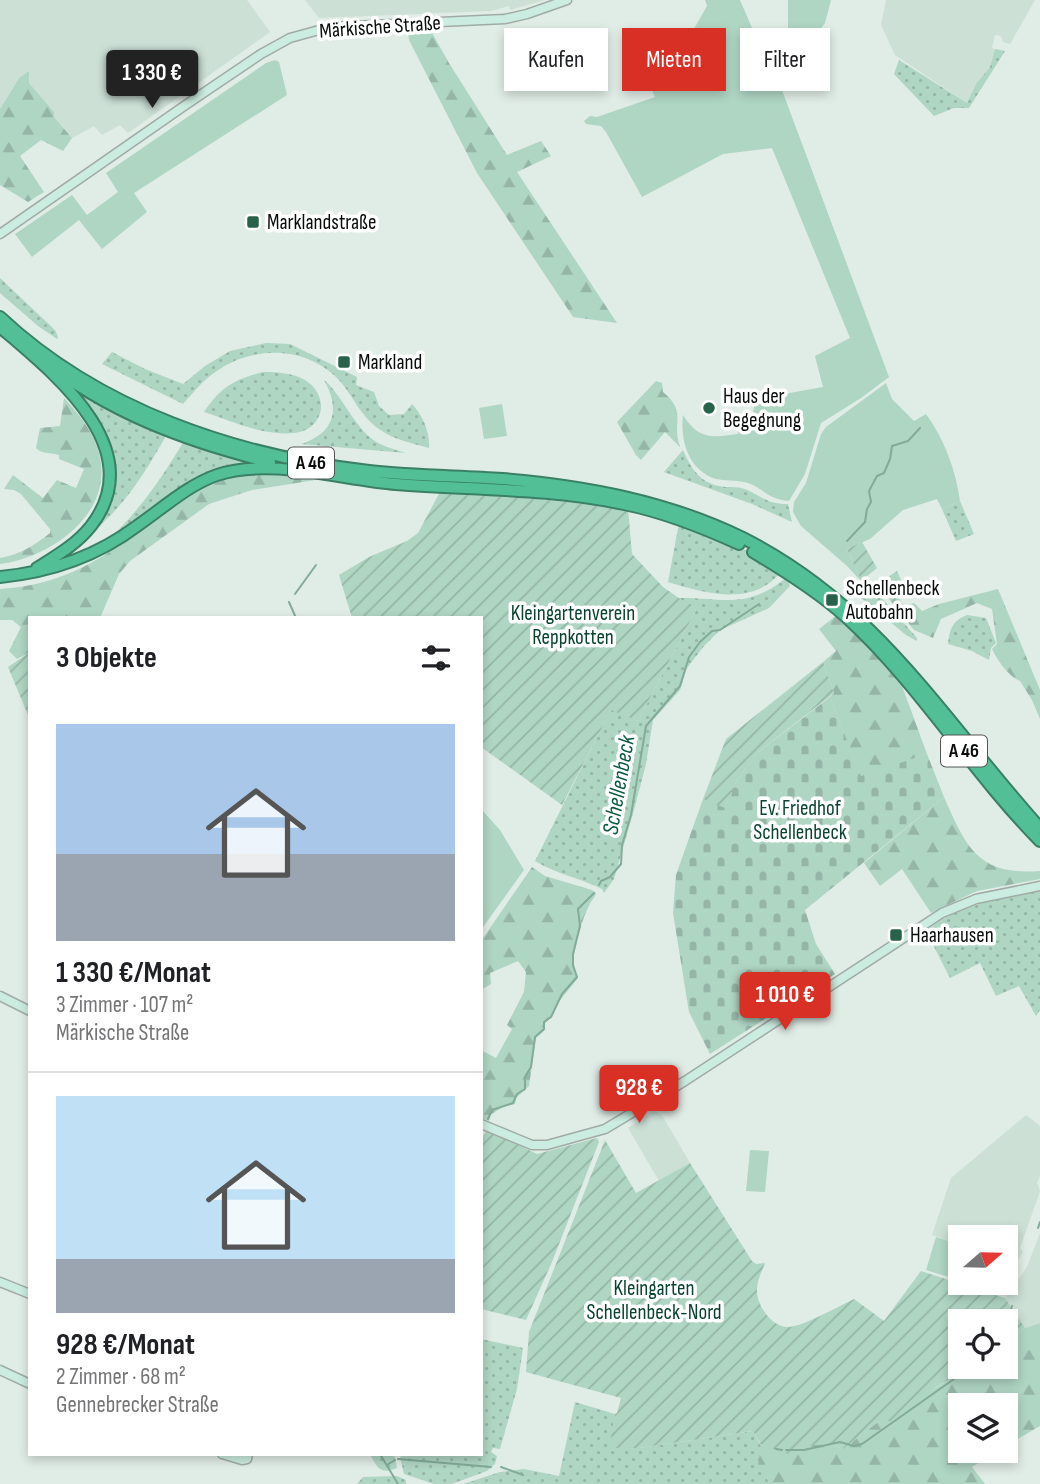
<!DOCTYPE html>
<html lang="de">
<head>
<meta charset="utf-8">
<style>
  :root { --surface:#fff; --page:#f6f6f6; --text:#202124; --muted:#757577; --line:#e0e0e0; --accent:#d93025 }
  body { margin:0; font-family:"Sofia Sans Condensed",sans-serif; background:var(--page); color:var(--text); height:100vh; display:flex; flex-direction:column; font-size:26px; white-space:nowrap }
  * { box-sizing:border-box; margin:0 }
  p { font-size:23px; color:var(--muted) }
  .icon { flex:none; width:38px; height:38px; fill:none; stroke:currentColor; stroke-width:2; stroke-linecap:round; stroke-linejoin:round }
  .map { position:relative; flex:1; overflow:hidden }
  .sheet { position:absolute; left:28px; top:616px; width:455px; height:840px; display:flex; flex-direction:column; background:var(--surface); border-radius:0px; box-shadow:0 4px 10px #0003 }
  .sheet>* { flex:none }
  .guide { position:absolute; left:504px; top:28px; width:430px; height:63px; display:flex; gap:14px }
  .needle { width:46px; rotate:70deg }
  .controls { position:absolute; left:948px; top:1225px; display:grid; gap:14px }
  .controls a { display:grid; place-items:center; width:70px; height:70px; border-radius:0px; background:var(--surface); box-shadow:0 4px 10px #0003; font-size:35px }
  .price { position:absolute; translate:-50% -60px; padding:0 16px; border-radius:7px; background:var(--accent); color:#fff; font-size:23px; line-height:46px; filter:drop-shadow(0 2px 4px #0008) }
  .price::after { content:''; position:absolute; left:50%; top:42px; width:21px; height:16px; margin-left:-10px; background:inherit; clip-path:polygon(0 0,100% 0,50% 100%) }
  .price.on { background:#222; color:#fff }
  ul { padding:0; list-style:none }
  li { display:grid; align-content:center; gap:14px; height:371px; padding:0 28px }
  li+li { border-top:2px solid var(--line) }
  li span { display:grid; place-items:center; height:217px; border-radius:0px; color:#555 }
  li>.icon { margin-inline-start:auto }
  span .icon { width:126px; height:126px; fill:#fffc; stroke-width:1 }
  li b { font-size:30px }
  h2 { display:flex; justify-content:space-between; align-items:center; height:84px; padding:0 28px; font-size:30px }
  .chip { padding:0 24px; border-radius:0px; background:var(--surface); box-shadow:0 4px 10px #0003; font-size:24px; line-height:63px }
  .chip.on { background:var(--accent); color:#fff }
  .map>svg:first-child { display:block }
  .built { fill:#cce0d6 }
  .grass { fill:url(#grass-dots) }
  .forest { fill:url(#forest-firs) }
  .cemetery { fill:url(#cemetery-stones) }
  .park { fill:#afd5c3 }
  .garden { fill:url(#garden-furrows) }
  .lines { fill:none; stroke-linecap:round; stroke-linejoin:round }
  .stream { stroke:#82ab98; stroke-width:2 }
  .secondary-casing { stroke:#a1aba6; stroke-width:11 }
  .highway-casing { stroke:#398065; stroke-width:14 }
  .secondary { stroke:#cbece0; stroke-width:8 }
  .highway { stroke:#53bf96; stroke-width:10 }
  .poi-dot { fill:#28624b; stroke:#fff; stroke-width:2.5 }
  .labels { text-anchor:middle; dominant-baseline:central; stroke-width:7; stroke-linejoin:round; paint-order:stroke }
  .shield { fill:#fff; stroke:#535554; stroke-width:2 }
  .shield-label { font-size:19px; font-weight:bold; fill:#090c0b }
  .street-label { font-size:21px; fill:#090c0b; stroke:#fff }
  .poi-label { font-size:21px; fill:#090c0b; stroke:#fff; text-anchor:start }
  .park-label { font-size:21px; fill:#0a4330; stroke:#fff }
  .water-label { font-size:23px; font-style:italic; fill:#0b5940; stroke:#fff }
</style>
</head>
<body>
<div class="map">
<svg width="1040" height="1484" viewBox="0 0 1040 1484">
  <defs>
    <pattern id="grass-dots" width="8" height="8" patternUnits="userSpaceOnUse" patternTransform="scale(1.75)"><rect width="8" height="8" fill="#afd5c3"/><path d="M2 2h.1M6 6h.1" fill="none" stroke="#95b6a6" stroke-width="1.8" stroke-linecap="round"/></pattern>
    <pattern id="forest-firs" width="22" height="20" patternUnits="userSpaceOnUse" patternTransform="scale(1.75)"><rect width="22" height="20" fill="#afd5c3"/><path d="M5 1l3.5 6h-7zM16 11l3.5 6h-7z" fill="#95b6a6"/></pattern>
    <pattern id="cemetery-stones" width="16" height="16" patternUnits="userSpaceOnUse" patternTransform="scale(1.75)"><rect width="16" height="16" fill="#afd5c3"/><path d="M2 7V4a2 2 0 0 1 4 0v3zM10 15v-3a2 2 0 0 1 4 0v3z" fill="#95b6a6"/></pattern>
    <pattern id="garden-furrows" width="10" height="10" patternUnits="userSpaceOnUse" patternTransform="scale(1.75)"><rect width="10" height="10" fill="#afd5c3"/><path d="M-1 1l2-2M0 10L10 0M9 11l2-2" fill="none" stroke="#95b6a6"/></pattern>
  </defs>
  <rect width="100%" height="100%" fill="#e0ece6"/>
  <path class="built" d="M0,0h247l23,32 -142,101 -8,-8 -18,10 -8,-9 -22,12 -18,-21v-5l-25,-29v-12l-10,7 -19,31z
    M305,0h240l-35,10 -1,-4 -18,5 -172,7z
    M886,0h149l-25,44 -7,-2 -2,-6 -6,-1 -3,13 3,1 -5,18 -14,17 -9,19 -72,-48 -14,-30z
    M654,1111l8,4 28,48 -31,18 -31,-53z
    M1026,1115l14,11v50l-3,7 3,8 -20,57 3,4 -7,12 -10,-3v-24h-45v8l-29,-10 19,-57z
    M1040,1233v90l-15,5 -20,-30 22,-31z"/>
  <path class="grass" d="M995,49l10,2 -36,57h-15l-20,8 -40,-42 5,-14 68,43 9,-19 14,-17z
    M0,278l55,52 3,7 -1,2 -19,-13 -38,-33z
    M266,343l24,1 67,33 -1,8 18,7 5,14 10,9 15,-1 8,-10c11,12 18,28 17,44 -17,-5 -35,-8 -50,-19 -19,-13 -26,-34 -41,-50 -33,-34 -87,-34 -124,-6 -12,8 -21,20 -31,31l-81,-40 10,-12 33,17 38,15 22,-18 25,-15z
    M263,372c15,0 30,1 42,8 26,16 19,51 -12,53 -30,3 -61,-12 -89,-21 18,-26 29,-32 59,-40z
    M324,380c21,18 30,50 56,64 8,4 18,6 26,9l-105,-9c33,-11 40,-34 23,-64z
    M66,383l101,51c-25,44 -46,78 -88,109l12,-13 23,-63 -9,-32z
    M184,441l76,23 -33,4 -127,79c36,-31 60,-66 84,-106z
    M683,450c9,21 19,35 43,37 7,0 15,0 21,3 18,8 20,14 41,14l4,18 -40,-18 -88,-32z
    M960,501l14,33 -18,7 -14,-32z
    M679,523l73,30 28,20c-28,34 -76,20 -112,9z
    M787,577l3,9 -21,22 -49,22 -16,16 -17,22 -7,22 -27,30 -7,44 -12,46 -20,69 -10,14 -2,-4c-22,-11 -46,-15 -67,-28l76,-152 27,12 58,-111 -19,-12c47,-1 69,13 110,-21z
    M872,587l45,51v3l-11,-6 -46,-38z
    M967,615l19,3 10,25 -5,5 -2,12 -17,-9 -24,-7c2,-15 4,-23 19,-29z
    M1040,890v120l-4,6 -17,-30 -23,10 -16,-33 -30,15 -24,-47c30,-26 76,-33 114,-41z
    M481,1339l42,9 -6,41 -17,60 -7,-1 -2,4 6,4 -2,8 -8,7 -35,13h-18l-30,-10 -4,-17 5,-3h76z
    M575,1402l40,12 -5,34h29l114,-17 8,15 64,-2 23,40h-385l37,-12 24,-3 35,7z
    M370,1454h24l3,14c-16,7 -20,0 -27,-14z
    M397,1476l9,4v4h-49l6,-7z"/>
  <path class="forest" d="M431,31l18,32 58,92 34,-14 10,15 -34,16 100,151 -44,-6 -96,-144 -68,-133 -1,-8z
    M29,71v12l25,29v5l18,21 -9,13 -22,-11 -21,16 24,36 -16,10 -28,-17v-76l19,-31z
    M656,381l6,2 1,9c25,21 8,30 17,55l-15,-15 -24,28 -5,-5 -19,-33z
    M64,398c17,18 34,40 37,65 7,55 -53,95 -101,101v-6c19,-3 35,-13 50,-25v-4l-29,-35 -7,-4 -10,-1 9,-14 30,23 14,-18 19,8 8,-19 -25,-10v-4c-8,-3 -16,0 -23,-7l4,-20 20,-2z
    M270,471l45,9 -63,10 -43,14 -79,57 -11,13 -19,44h-70v34l-13,7 -8,-8 12,-24 -9,-7h-12v-31c64,-4 104,-31 154,-68 20,-14 41,-30 64,-39 16,-7 34,-8 52,-11z
    M897,571l6,13 -9,5 10,17 10,-3 8,8 17,-7 59,-15 42,101v29l-8,-19 -12,-19c-11,-4 -23,-21 -28,-32l5,-5 -5,-35 -15,-6 -36,16 -8,19 -19,-8 -37,-46z
    M837,615l61,60 29,79 -66,23 -31,-80 4,-4 -11,-31 13,-11 -17,-22z
    M944,797c22,50 34,79 96,74v8l-63,12 -46,22 -29,-44 -22,17 -16,-23z
    M532,867l13,9 47,14 4,3 -1,3c-12,16 -17,40 -21,59 -2,9 3,15 4,23l-21,26 -4,11 -8,8v7l-9,8 -7,48 -13,12 -1,6 -12,3 -13,8 -1,6 -8,-3v-68l15,8 16,-29 -5,-4 17,-33 2,-20 -8,-11 -28,12 1,11 -10,6v-49z
    M1040,1323v103l-34,20v-41h-45v46h37l-26,16 13,17h-215l-12,-19 3,-20 27,9 25,-9 16,-1 14,5 36,-28 92,-54h35v-26l19,-13z"/>
  <path class="cemetery" d="M830,697l31,79 66,-22 17,43 -139,113 11,34 19,30 -125,80 -21,-42 -16,-99 3,-38 27,-76 22,8 12,-27 20,-27z"/>
  <path class="park" d="M705,0h35l31,72 5,2 113,303 -28,21 -40,25 -16,51 -16,27c-24,-2 -26,-15 -45,-19 -9,-2 -19,-1 -28,-3 -28,-9 -36,-39 -33,-64 15,24 28,23 55,19l3,-11 9,2 5,-22 7,-5 61,-11 -8,-31 35,-18 -78,-190 -49,6 -81,43 -36,-65 -5,-6 -15,-2 -2,-3 6,-5 7,1 58,-20 -24,-50 20,-6 2,4 34,-4 20,-35z
    M788,0h43l-6,23 -9,12 2,36 -30,2z
    M275,60l4,2 8,33 -153,98 13,19 -45,37 -23,-29 -47,37 -17,-23 3,-2 54,-37 15,20 31,-23 -12,-19 160,-110z
    M886,383l6,16 22,22 12,-7c18,24 30,57 34,87l-18,8 -5,-10 -34,11 -33,29 -23,10 14,32 -14,-15 -46,-40 -8,-14 1,-10 12,-19 15,-49 5,-7z
    M502,404l5,32 -23,3 -5,-31z
    M481,809l19,21 24,40 -43,60z
    M750,1150l19,1 -4,41 -19,-1z
    M936,1237l25,8v36l-35,-11z"/>
  <path class="garden" d="M440,492h37l151,17 4,45 31,33 33,23 -58,111 -27,-11 -49,95 -81,-58v-129h-129l-13,-43 30,-18 38,-16 11,-8z
    M862,542l15,26 -16,13 -14,-32z
    M30,652v68l-22,-53z
    M823,662l11,31 -77,60 -20,27 -12,28 -22,-9 23,-60z
    M487,1130l50,24 60,-16 2,4 -47,120 -26,58 -45,-11v-170z
    M605,1140l31,53 54,-30 62,98 4,3 9,-1c-3,8 -8,18 -8,26 -1,16 15,39 32,38 15,-1 50,-21 65,-28l30,22 37,-50 84,27 20,30 -19,13v-20h-45v46h10l-35,20 -45,34h-12l-36,28 -14,-5 -16,1 -25,9 -27,-9 -8,-14 -114,17h-30l6,-34 2,-1 4,-15 -95,-26 3,-40z"/>
  <g class="lines">
    <path class="stream" d="M847,541l18,-19 2,-13 4,-7 -2,-11 8,-15 7,-3 6,-14 2,-13 16,-5 12,-13
      M295,594l21,-29
      M289,602l7,16
      M599,885l2,-4 9,-4 11,-13 1,-19 9,-30 15,-89 34,-40 9,-29 11,-15 12,-11 8,-1 39,-26
      M488,1119l4,-9 21,-7 4,-9 8,-5v-12l6,-10 4,-30 9,-8v-7l7,-5 11,-23 15,-17 -4,-11v-12l7,-28 -2,-17 16,-16
      M1038,1228l2,-6
      M1006,1337c7,-11 2,-20 6,-31
      M776,1449l6,1
      M786,1450h18l36,-8 14,4 8,-2 109,-77
      M380,1454l18,30
      M398,1459l93,8
      M387,1465l8,-5
      M501,1467l22,8"/>
    <defs>
      <path id="secondary" d="M0,234l187,-130 74,-50 29,-16 40,-11 175,-8 22,-5 40,-14
        M0,996l30,15
        M481,1124l51,21h15l58,-16 80,-48 257,-168 34,-14 64,-13
        M0,1282l30,12
        M0,1370l30,14
        M222,1454l20,6 5,-1 1,-5"/>
      <path id="highway" d="M0,317c99,93 237,139 369,154 45,5 89,5 134,8 83,7 164,22 240,59 135,68 200,182 297,290
        M0,327c54,46 151,122 91,199 -14,18 -35,30 -54,42
        M41,358c65,54 147,84 229,104
        M753,552c32,19 64,39 92,64 74,67 125,154 195,225
        M0,577c51,-5 96,-20 137,-51 26,-18 51,-41 80,-51 52,-18 126,5 179,9 76,6 153,4 228,20 40,8 78,23 115,40"/>
    </defs>
    <use href="#secondary" class="secondary-casing"/>
    <use href="#highway" class="highway-casing"/>
    <use href="#secondary" class="secondary"/>
    <use href="#highway" class="highway"/>
  </g>
  <g class="poi-dot">
    <rect x="246" y="215" width="14" height="14" rx="3.5"/>
    <rect x="337" y="355" width="14" height="14" rx="3.5"/>
    <circle cx="709" cy="408" r="7"/>
    <rect x="825" y="593" width="14" height="14" rx="3.5"/>
    <rect x="889" y="928" width="14" height="14" rx="3.5"/>
  </g>
  <g class="labels">
    <g class="shield">
      <rect x="288" y="447.5" width="46" height="31" rx="5"/>
      <rect x="941" y="735.5" width="46" height="31" rx="5"/>
    </g>
    <g class="shield-label">
      <text x="311" y="463">A 46</text>
      <text x="964" y="751">A 46</text>
    </g>
    <g class="street-label">
      <text transform="translate(380 27) rotate(-4)">Märkische Straße</text>
    </g>
    <g class="poi-label">
      <text x="267" y="222">Marklandstraße</text>
      <text x="358" y="362">Markland</text>
      <text x="723" y="396">Haus der<tspan x="723" dy="24">Begegnung</tspan></text>
      <text x="846" y="588">Schellenbeck<tspan x="846" dy="24">Autobahn</tspan></text>
      <text x="910" y="935">Haarhausen</text>
    </g>
    <g class="park-label">
      <text x="573" y="613">Kleingartenverein<tspan x="573" dy="24">Reppkotten</tspan></text>
      <text x="800" y="808">Ev. Friedhof<tspan x="800" dy="24">Schellenbeck</tspan></text>
      <text x="654" y="1288">Kleingarten<tspan x="654" dy="24">Schellenbeck-Nord</tspan></text>
    </g>
    <g class="water-label">
      <text transform="translate(619 785) rotate(-80)">Schellenbeck</text>
    </g>
  </g>
</svg>
<div class="controls">
<a><svg class="needle" viewBox="-14 -14 28 28"><path d="M0-13l5 13h-10z" fill="#e53935"/><path d="M0 13l5-13h-10z" fill="#757577"/></svg></a>
<a><svg class="icon" aria-label="locate" viewBox="0 0 24 24"><circle cx="12" cy="12" r="6"/><path d="M12 2v4M12 18v4M2 12h4M18 12h4"/></svg></a>
<a><svg class="icon" aria-label="layers" viewBox="0 0 24 24"><path d="M12 4l9 5-9 5-9-5zM3 14l9 5 9-5"/></svg></a>
</div>
<b class="price on" style="left:152px;top:110px">1 330 €</b>
<b class="price" style="left:785px;top:1032px">1 010 €</b>
<b class="price" style="left:639px;top:1125px">928 €</b>
<div class="guide">
<a class="chip">Kaufen</a>
<a class="chip on">Mieten</a>
<a class="chip">Filter</a>
</div>
<section class="sheet">
<h2>3 Objekte<svg class="icon" aria-label="filters" viewBox="0 0 24 24"><path d="M4 7h16M4 17h16"/><circle cx="9" cy="7" r="2"/><circle cx="15" cy="17" r="2"/></svg></h2>
<ul>
<li><span style="background:linear-gradient(#a9c7e8 60%,#9aa5b1 0)"><svg class="icon" aria-label="home" viewBox="0 0 24 24"><path d="M3 11l9-7 9 7M6 9v11h12V9"/></svg></span><div><b>1 330 €/Monat</b><p>3 Zimmer · 107 m²</p><p>Märkische Straße</p></div></li>
<li><span style="background:linear-gradient(#bfe0f5 75%,#9aa5b1 0)"><svg class="icon" aria-label="home" viewBox="0 0 24 24"><path d="M3 11l9-7 9 7M6 9v11h12V9"/></svg></span><div><b>928 €/Monat</b><p>2 Zimmer · 68 m²</p><p>Gennebrecker Straße</p></div></li>
</ul>
</section>
</div>
</body>
</html>
